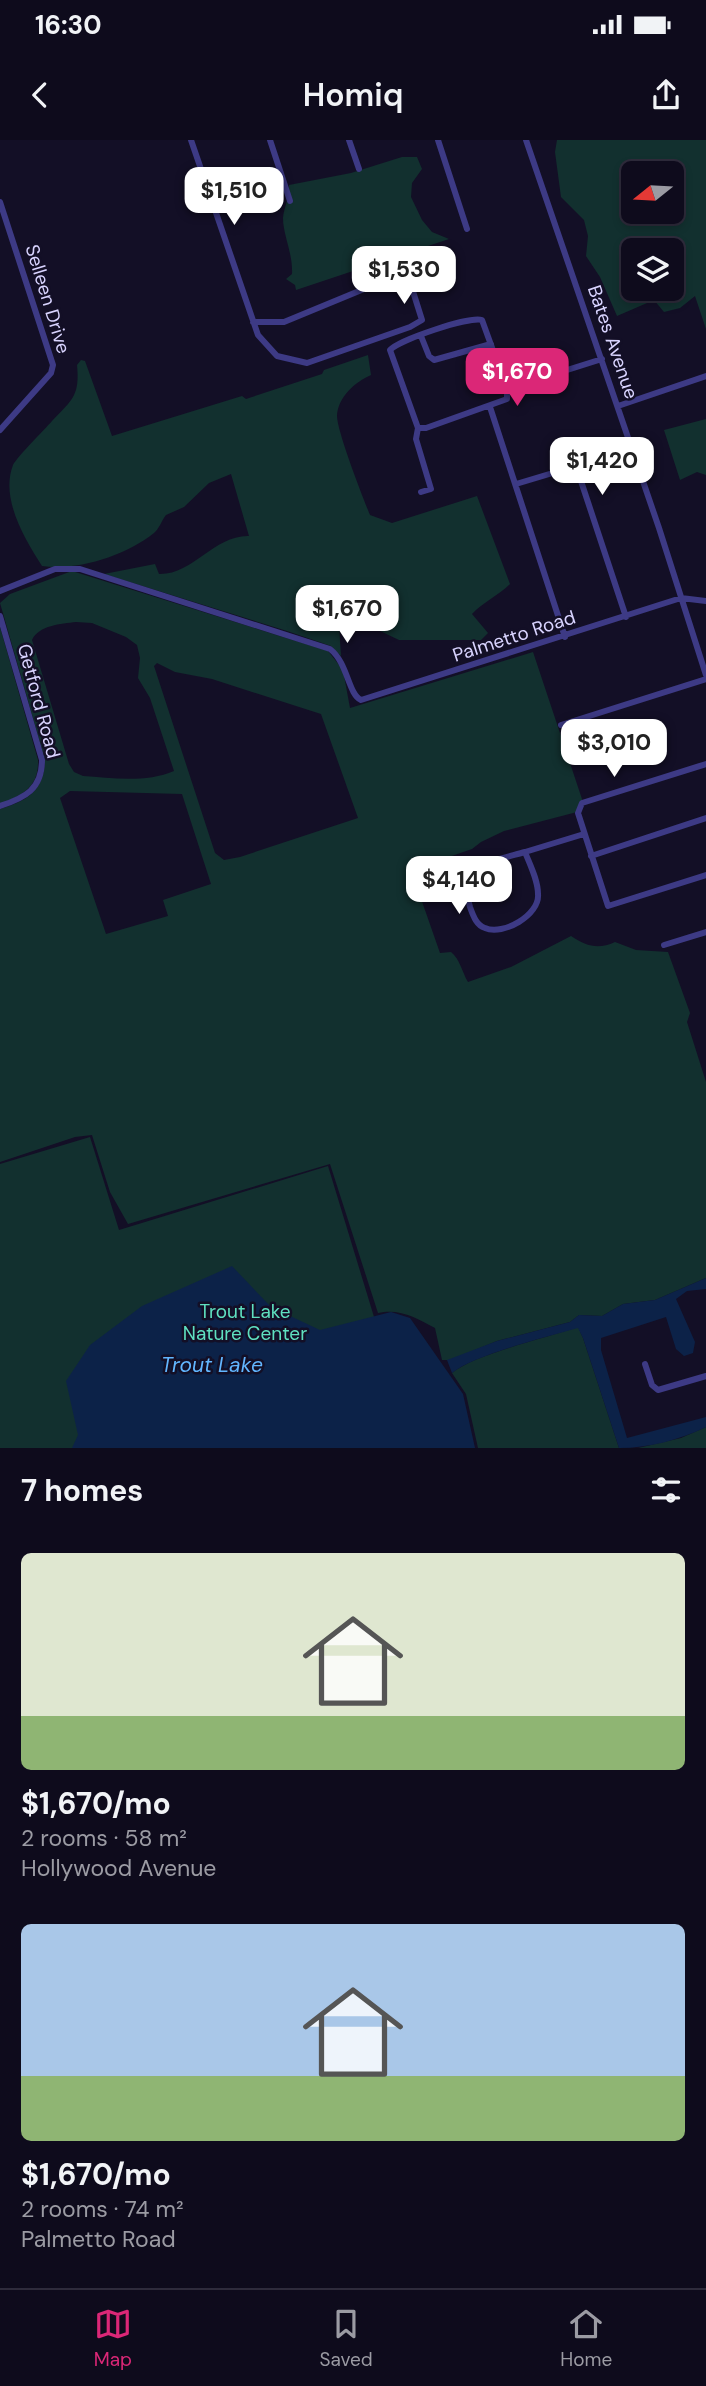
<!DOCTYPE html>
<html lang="en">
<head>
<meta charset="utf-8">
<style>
  :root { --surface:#0e0b1c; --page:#1c1929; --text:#f1f3f6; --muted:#9b9ba3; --line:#2e2b3b; --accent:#db2777 }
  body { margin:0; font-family:"DM Sans",sans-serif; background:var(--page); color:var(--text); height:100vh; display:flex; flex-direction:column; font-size:26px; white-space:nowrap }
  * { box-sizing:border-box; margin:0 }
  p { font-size:23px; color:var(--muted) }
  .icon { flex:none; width:38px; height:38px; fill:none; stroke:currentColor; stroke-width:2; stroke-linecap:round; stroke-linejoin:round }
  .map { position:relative; height:1308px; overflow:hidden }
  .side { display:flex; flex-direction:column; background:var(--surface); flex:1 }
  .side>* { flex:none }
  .needle { width:46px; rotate:252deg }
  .fabs { position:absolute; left:621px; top:21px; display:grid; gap:14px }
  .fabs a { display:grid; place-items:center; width:63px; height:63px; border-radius:10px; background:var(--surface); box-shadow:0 4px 10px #0003,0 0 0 2px var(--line); font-size:35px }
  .price { position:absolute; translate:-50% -60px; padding:0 16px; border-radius:14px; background:#fff; color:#222; font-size:23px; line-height:46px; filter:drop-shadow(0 2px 4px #0008) }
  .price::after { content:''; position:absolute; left:50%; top:42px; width:21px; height:16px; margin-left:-10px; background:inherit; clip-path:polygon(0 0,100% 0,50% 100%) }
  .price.selected { background:var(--accent); color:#fff }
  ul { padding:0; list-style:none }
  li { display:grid; align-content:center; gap:14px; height:371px; padding:0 21px }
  li span { display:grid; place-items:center; height:217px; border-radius:10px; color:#555 }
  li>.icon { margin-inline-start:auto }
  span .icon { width:126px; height:126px; fill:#fffc; stroke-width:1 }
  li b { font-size:30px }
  h2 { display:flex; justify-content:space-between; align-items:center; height:84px; padding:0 21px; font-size:30px }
  .status { display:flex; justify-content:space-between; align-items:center; height:49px; padding:0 35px; background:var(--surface); direction:ltr }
  .status svg { height:19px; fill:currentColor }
  header { display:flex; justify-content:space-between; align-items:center; height:91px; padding:0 21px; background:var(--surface); font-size:32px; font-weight:600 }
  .tab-bar { display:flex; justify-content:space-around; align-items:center; height:98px; border-top:2px solid var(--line); background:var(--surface); font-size:19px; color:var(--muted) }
  .tab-bar a { display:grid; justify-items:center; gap:4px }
  .tab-bar .selected { color:var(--accent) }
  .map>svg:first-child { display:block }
  .green { fill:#12302f; fill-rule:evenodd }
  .water { fill:#0c2248 }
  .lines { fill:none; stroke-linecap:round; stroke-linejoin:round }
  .minor { stroke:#3d3a85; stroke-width:6 }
  .labels { text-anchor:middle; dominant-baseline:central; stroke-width:5; stroke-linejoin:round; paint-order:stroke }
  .street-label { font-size:19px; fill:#d9d4ff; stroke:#130f26 }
  .park-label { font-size:19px; fill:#5fe0c0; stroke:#130f26 }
  .water-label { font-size:21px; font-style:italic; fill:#62b6ff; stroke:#130f26 }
</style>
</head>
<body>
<div class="status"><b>16:30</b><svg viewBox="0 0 49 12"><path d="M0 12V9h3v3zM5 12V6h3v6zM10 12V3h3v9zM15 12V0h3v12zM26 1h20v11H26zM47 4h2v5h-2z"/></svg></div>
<header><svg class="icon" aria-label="back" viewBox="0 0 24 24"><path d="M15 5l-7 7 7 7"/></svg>Homiq<svg class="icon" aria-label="share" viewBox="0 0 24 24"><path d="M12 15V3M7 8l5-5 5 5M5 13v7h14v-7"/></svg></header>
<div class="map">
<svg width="706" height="1308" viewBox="0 0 706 1308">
  <rect width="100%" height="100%" fill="#130f26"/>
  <path class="green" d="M557,0h149v189l-11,-33 -15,12 -16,4 -10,-12 -37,16 -17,-39 -14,-21 2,-20 -4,-16 -23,-23 -6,-45zM672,33v39h-38v-39zM634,110h38v39h-38z
    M402,17h15l5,12 -10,14 -1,14 11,23 10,12 17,7 -153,51 -1,-5 -9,-6 6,-5c1,-21 -9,-39 -9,-56 1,-11 6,-18 6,-33l62,-12z
    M368,215l3,20c-16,7 -33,22 -34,41 0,15 26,82 33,99l22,8 85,-27 33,88c-12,12 -27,18 -38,30l16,19 -7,7h-82l-23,-11 -5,-11 -14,-10 -11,6 -7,10 2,32 -10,-10 -44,-15 -183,-57 51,-10 4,10c34,1 55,-39 90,-38l-18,-62 -22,9 -25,24 -18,8c-4,5 -7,14 -12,18 -29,23 -76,38 -112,33 -17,-27 -42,-67 -29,-101 5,-9 31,-35 39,-44 20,-21 28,-25 25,-56l4,-5 4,1 27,75 130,-40 4,3 76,-25 2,-4z
    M706,279v56l-9,-3 -17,8 -16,-50z
    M72,431l256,80 15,19 7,38 183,-56 50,150 -6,10 -73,19 -23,11 -9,7 -61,21 29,83 11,-1c9,7 11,20 17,30l43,-15 60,-31c15,10 27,14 44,6l21,8 32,2 22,61 -3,9 19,60v196l-51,22 -32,4 -21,12 -23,-1 -9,7 -73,19 -46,19h-9l-7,-32c-19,-10 -35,-20 -57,-15l-48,-149 -202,60 -18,-32 -18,-57 -17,2 -75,25v-353c27,-8 44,-18 45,-49l-45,-157 10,-9zM76,482l16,1 34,14 11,8 3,13 -2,20 12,20 24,73c-27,12 -63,7 -91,5l-9,-4 -5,-8 -37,-124c7,-15 29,-16 44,-18zM157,523l18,9 37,7 109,35 37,104 -118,39 -16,3 -9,-7 -61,-187zM70,651l112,3 29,90 -48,16 5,16 -62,18 -46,-136z
    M0,487l38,133c1,27 -15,35 -38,44z
    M90,997l29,93 209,-64 86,282h-414v-284z
    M578,1187l5,11 36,110h-141l-12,-54 -14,-21c23,-19 94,-35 126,-46z
    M706,1287v21h-68l43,-10z"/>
  <path class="water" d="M232,1126l39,41 49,23 71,-18 19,6 53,76 12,54h-403l6,-13 -12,-54 24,-36 52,-39z
    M706,1138v11l-19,2 -11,8 19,43 -2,11 -9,3 -8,-7 -10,-32 -65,21v12l26,88 79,-21v10c-27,13 -57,21 -87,21l-36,-110 -5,-10c-32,9 -104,27 -126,45l-5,-13 50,-19 73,-19 9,-7 23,1 21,-12 32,-4z"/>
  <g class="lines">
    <path class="minor" d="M191,0l67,195 19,21 30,7 103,-36 12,-7 -12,-38 -5,-5h-12l-109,45h-31
      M270,0l20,61
      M349,0l10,29
      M438,0l29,89
      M526,0l133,388 47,147
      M0,62l53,163 -2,8 -51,57
      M421,196l8,20 5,4 57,-16
      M507,249l95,-30
      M618,266l88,-30
      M490,267l75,230
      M418,288h8l81,-29v-10l-25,-69c-13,-4 -83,20 -92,30l28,78 -2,11 15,50 -10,3
      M516,344l60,-18 50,151
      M0,451l55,-22h25l250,80c18,14 18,45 31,51l320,-102 25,3
      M0,476l42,144c0,29 -17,38 -42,46
      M561,585l145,-46
      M706,624l-124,39 -4,10 30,93 98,-31
      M525,712c5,13 13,28 13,42 2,21 -35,42 -53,34 -9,-3 -12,-13 -15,-21 -13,-42 24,-46 55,-55z
      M525,712l59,-18
      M591,716l115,-38
      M664,805l42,-13
      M645,1224l7,21 6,5 48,-14"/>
  </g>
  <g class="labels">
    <g class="street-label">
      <text transform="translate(48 159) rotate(73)">Selleen Drive</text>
      <text transform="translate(613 202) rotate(71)">Bates Avenue</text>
      <text transform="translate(514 496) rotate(-18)">Palmetto Road</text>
      <text transform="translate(39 561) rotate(75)">Getford Road</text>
    </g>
    <g class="park-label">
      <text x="245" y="1171">Trout Lake<tspan x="245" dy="22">Nature Center</tspan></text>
    </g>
    <g class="water-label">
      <text x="212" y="1225">Trout Lake</text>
    </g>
  </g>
</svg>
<div class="fabs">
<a><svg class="needle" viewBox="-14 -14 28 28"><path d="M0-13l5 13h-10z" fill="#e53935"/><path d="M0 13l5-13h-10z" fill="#9b9ba3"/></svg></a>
<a><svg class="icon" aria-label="layers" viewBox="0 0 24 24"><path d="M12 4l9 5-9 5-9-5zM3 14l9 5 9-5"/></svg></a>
</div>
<b class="price" style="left:234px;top:87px">$1,510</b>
<b class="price" style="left:404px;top:166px">$1,530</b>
<b class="price selected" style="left:517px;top:268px">$1,670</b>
<b class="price" style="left:602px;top:357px">$1,420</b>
<b class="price" style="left:347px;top:505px">$1,670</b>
<b class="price" style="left:614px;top:639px">$3,010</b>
<b class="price" style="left:459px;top:776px">$4,140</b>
</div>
<section class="side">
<h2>7 homes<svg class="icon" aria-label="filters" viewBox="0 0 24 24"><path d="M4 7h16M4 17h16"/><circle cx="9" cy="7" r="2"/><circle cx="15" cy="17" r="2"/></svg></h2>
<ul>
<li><span style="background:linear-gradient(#dfe7d0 75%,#8fb573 0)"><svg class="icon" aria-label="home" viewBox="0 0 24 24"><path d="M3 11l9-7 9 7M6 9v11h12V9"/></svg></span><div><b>$1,670/mo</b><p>2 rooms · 58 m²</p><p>Hollywood Avenue</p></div></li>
<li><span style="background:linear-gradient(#a9c7e8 70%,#8fb573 0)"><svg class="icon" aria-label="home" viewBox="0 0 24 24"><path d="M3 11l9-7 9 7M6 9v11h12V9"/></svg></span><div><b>$1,670/mo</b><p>2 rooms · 74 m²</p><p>Palmetto Road</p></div></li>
</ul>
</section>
<nav class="tab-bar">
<a class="selected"><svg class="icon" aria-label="map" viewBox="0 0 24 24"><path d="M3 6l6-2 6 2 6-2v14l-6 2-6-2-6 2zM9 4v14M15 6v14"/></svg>Map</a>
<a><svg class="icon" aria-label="saved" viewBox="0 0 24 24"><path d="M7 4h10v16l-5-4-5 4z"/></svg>Saved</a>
<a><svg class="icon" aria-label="home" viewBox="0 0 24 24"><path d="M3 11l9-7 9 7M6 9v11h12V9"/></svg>Home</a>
</nav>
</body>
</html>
